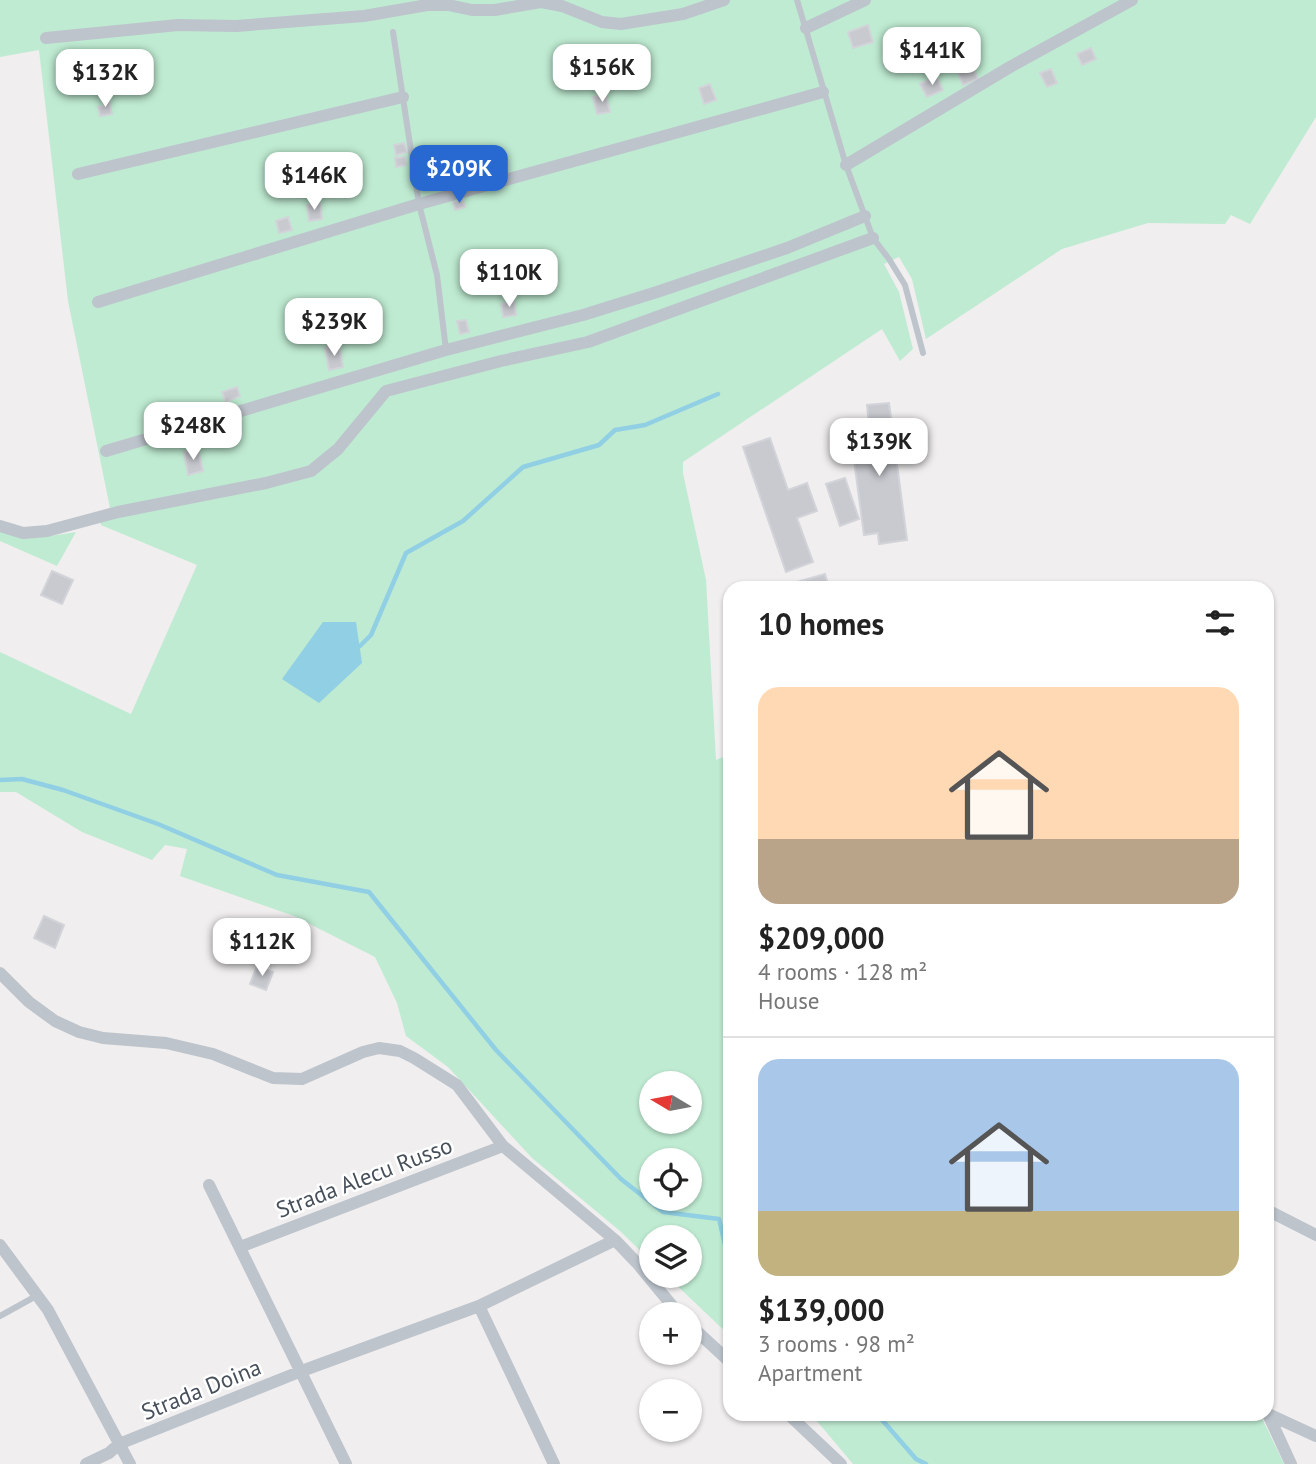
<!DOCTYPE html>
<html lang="en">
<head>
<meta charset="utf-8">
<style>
  :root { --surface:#fff; --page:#f6f6f6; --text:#222; --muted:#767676; --line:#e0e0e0; --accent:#2769d1 }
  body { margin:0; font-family:"PT Sans",sans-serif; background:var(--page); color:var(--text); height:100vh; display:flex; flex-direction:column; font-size:26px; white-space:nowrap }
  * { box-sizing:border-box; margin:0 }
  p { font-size:23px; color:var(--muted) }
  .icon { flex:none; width:38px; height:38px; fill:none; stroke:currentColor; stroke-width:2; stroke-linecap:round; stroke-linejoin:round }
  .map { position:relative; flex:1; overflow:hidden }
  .drawer { position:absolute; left:723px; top:581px; width:551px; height:840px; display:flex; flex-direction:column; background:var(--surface); border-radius:21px; box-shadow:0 2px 5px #0004 }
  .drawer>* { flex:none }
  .needle { width:46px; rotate:280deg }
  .tools { position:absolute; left:639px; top:1071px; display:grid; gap:14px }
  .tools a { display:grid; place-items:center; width:63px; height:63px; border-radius:50%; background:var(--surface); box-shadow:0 2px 5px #0004; font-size:35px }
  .price { position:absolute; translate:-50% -60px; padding:0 16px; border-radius:14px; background:#fff; color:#222; font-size:23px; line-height:46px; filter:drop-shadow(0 2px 4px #0008) }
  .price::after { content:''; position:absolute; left:50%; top:42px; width:21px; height:16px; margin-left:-10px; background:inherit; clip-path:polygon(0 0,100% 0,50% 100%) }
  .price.selected { background:var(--accent); color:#fff }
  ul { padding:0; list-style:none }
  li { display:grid; align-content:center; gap:14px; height:371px; padding:0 35px }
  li+li { border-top:2px solid var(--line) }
  li span { display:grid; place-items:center; height:217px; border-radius:21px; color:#555 }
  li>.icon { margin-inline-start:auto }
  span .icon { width:126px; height:126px; fill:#fffc; stroke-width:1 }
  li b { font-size:30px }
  h2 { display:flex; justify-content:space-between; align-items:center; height:84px; padding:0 35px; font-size:30px }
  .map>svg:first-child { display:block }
  .green { fill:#bfebd2; fill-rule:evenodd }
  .water { fill:#90cfe4 }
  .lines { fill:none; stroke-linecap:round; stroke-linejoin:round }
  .stream { stroke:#90cfe4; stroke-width:4.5 }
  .building { fill:#c8cad0; stroke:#d2d4d9; stroke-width:2 }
  .service { stroke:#bdc4cc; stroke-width:6 }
  .minor { stroke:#bdc4cc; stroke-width:12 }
  .labels { text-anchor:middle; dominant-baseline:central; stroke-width:5; stroke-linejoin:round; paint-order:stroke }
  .street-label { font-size:23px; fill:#47505a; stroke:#fff }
</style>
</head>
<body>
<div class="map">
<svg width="1316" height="1464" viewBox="0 0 1316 1464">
  <rect width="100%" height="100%" fill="#f0eeee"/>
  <path class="green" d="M0,0h1316v117l-66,107 -19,-9 -6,9 -77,-1 -86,26 -136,90 -14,-60 -13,-22 -15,7 15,28 14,57 -13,12 -18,-32 -199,133v11l23,107 10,180 14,-6v582l-63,-60h23v-39h-39v24l-31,-30 -88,-73 -84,-91 -42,-31 -9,-33 -22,-46 -81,-41 -114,-40 7,-27 -22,-4 -13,15 -70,-28 -66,-40h-16v-140l131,62 66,-149 -96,-40 -3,-11 12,-6 -42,-207 -29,-251 -39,7zM651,1083h39v39h-39zM651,1160h39v39h-39z
    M0,532c27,7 49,5 76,0l-19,34 -57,-25z
    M811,1414h449l24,50h-431z"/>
  <path class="water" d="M323,622h33l6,41 -43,40 -37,-24z"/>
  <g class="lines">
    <path class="stream" d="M360,646l11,-11 35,-82 57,-32 60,-54 76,-22 16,-15 30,-5 73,-31
      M0,780l22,-1 41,11 95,34 119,51 92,17 127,158 125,129 42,33 56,7 11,47
      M877,1414l39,45 10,5"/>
  </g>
  <path class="building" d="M868,25l5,17 -20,6 -5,-16z
    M1091,48l5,11 -14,6 -5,-11z
    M968,54l10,25 -15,6 -10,-25z
    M1051,69l6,14 -10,4 -7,-14z
    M936,76l7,14 -16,7 -7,-13z
    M710,84l6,16 -12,4 -5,-16z
    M606,95l4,17 -13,2 -4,-17z
    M109,101l3,13 -12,2 -2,-9 6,-1 -1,-4z
    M404,143l3,9 -11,3 -2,-10z
    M405,157l1,8 -10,2 -1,-9z
    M463,200l2,7 -10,3 -2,-8z
    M320,203l2,16 -13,2 -2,-16z
    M288,217l4,13 -13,3 -3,-12z
    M514,302l2,13 -13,2 -2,-13z
    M466,320l3,12 -9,2 -3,-13z
    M339,345l4,22 -14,3 -4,-22z
    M237,387l3,9 -14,6 -4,-10z
    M889,403l18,137 -28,4 -1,-11 -14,2 -13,-97 19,-2 -3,-31z
    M770,438l18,52 19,-7 10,28 -20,7 16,44 -27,10 -43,-125z
    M198,449l5,22 -15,4 -4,-23z
    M845,478l14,41 -19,7 -14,-42z
    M52,571l21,9 -11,24 -21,-9z
    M825,574l4,14h-53z
    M44,916l20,9 -9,23 -21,-10z
    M257,966l16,6 -7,18 -16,-6z"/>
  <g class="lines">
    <path class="service" d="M797,0l49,165 27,73 16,21 16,26 18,68
      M393,32l26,172 18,71 9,75
      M0,1316l38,-21"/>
    <path class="minor" d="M806,28l59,-28
      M46,38l132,-13 58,1 128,-10 63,-11h21l24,5h23l46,-8 21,4 40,16 19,2 62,-10 41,-14
      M846,165l164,-98 122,-67
      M78,174l325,-77
      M98,302l321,-98 404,-112
      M106,451l340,-101 137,-35 74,-23 130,-44 78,-32
      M0,526l23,7 24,-2 71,-19 148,-29 45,-12 27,-22 48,-58 115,-30 87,-19 285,-104
      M0,973l29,29 26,19 24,11 24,6 63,5 47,11 60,24 29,1 61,-27 16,-4 21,3 14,7 43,27 46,61 112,94 22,23 42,51
      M209,1185l137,279
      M1267,1210l49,25
      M0,1245l48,65 82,154
      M240,1247l263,-101
      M479,1306l75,158
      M690,1325l40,37
      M1267,1412l24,52
      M788,1414l53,50
      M1268,1414l48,22
      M86,1464l23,-11 10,-9 180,-72 180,-66 136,-66"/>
  </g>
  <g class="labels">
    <g class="street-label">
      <text transform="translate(364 1177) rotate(-21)">Strada Alecu Russo</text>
      <text transform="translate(201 1389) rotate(-22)">Strada Doina</text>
    </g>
  </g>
</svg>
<div class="tools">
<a><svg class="needle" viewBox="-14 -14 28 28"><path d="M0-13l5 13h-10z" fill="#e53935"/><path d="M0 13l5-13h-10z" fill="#767676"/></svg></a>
<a><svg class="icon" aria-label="locate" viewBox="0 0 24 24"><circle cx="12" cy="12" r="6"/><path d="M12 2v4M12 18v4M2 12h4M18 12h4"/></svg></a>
<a><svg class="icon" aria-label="layers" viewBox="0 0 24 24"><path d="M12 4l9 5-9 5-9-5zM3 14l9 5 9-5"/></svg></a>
<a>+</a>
<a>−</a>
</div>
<b class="price" style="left:932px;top:87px">$141K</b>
<b class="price" style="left:602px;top:104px">$156K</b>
<b class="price" style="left:105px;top:109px">$132K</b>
<b class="price selected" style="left:459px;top:205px">$209K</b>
<b class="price" style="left:314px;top:212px">$146K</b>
<b class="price" style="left:509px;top:309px">$110K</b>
<b class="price" style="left:334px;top:358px">$239K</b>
<b class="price" style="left:193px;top:462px">$248K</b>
<b class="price" style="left:879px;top:478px">$139K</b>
<b class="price" style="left:262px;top:978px">$112K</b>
<section class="drawer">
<h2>10 homes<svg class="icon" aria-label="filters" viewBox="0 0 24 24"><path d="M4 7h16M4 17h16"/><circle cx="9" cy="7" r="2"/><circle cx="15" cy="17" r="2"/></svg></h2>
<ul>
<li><span style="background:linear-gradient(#ffd9b3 70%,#b9a48a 0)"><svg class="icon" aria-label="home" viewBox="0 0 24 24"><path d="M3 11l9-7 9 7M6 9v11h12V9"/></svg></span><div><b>$209,000</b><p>4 rooms · 128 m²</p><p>House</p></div></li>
<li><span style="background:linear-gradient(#a9c7e8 70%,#c2b280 0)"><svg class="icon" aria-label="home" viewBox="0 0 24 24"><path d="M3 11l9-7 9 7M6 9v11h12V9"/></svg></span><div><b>$139,000</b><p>3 rooms · 98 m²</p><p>Apartment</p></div></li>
</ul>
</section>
</div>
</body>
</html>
